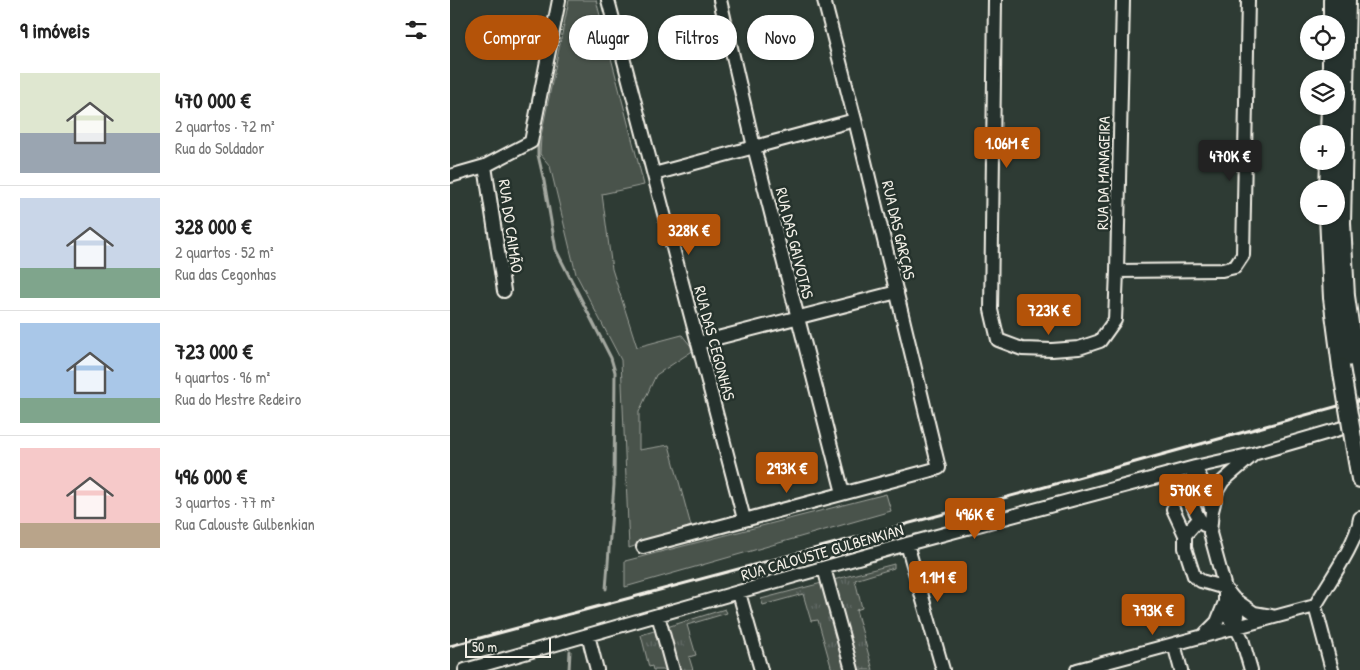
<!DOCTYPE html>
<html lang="pt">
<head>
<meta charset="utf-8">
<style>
  :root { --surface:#fff; --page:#f2f2f2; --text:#222; --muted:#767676; --line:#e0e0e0; --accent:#b45309 }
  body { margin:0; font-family:"Patrick Hand",sans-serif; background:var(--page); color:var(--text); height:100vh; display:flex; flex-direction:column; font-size:19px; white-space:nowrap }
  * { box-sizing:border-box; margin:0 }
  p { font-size:16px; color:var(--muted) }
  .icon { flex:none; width:28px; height:28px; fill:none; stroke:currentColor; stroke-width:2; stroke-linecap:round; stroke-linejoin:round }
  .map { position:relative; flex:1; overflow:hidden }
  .panel { display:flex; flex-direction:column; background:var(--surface); width:450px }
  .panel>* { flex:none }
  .hud { position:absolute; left:15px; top:15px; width:475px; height:45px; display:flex; gap:10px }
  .controls { position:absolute; left:850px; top:15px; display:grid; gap:10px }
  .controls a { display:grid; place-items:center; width:45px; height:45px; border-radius:50%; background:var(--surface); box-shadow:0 1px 4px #0004; font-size:25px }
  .scale { position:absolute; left:15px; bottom:12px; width:86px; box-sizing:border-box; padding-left:5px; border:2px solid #f4f1e8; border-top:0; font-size:14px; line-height:18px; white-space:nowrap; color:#f4f1e8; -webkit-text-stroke:4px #26332d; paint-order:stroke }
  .price { position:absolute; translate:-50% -42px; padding:0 11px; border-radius:5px; background:var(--accent); color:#fff; font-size:16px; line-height:32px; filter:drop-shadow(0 1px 2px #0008) }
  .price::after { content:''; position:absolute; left:50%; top:30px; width:15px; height:11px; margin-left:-8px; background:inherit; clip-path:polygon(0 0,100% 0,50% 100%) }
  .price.on { background:#222; color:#fff }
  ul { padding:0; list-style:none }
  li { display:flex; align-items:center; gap:15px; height:125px; padding:0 20px }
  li+li { border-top:1px solid var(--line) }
  li span { display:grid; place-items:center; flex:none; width:140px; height:100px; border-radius:0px; color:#555 }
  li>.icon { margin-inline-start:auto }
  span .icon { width:60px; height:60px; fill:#fffc; stroke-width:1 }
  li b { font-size:21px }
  h2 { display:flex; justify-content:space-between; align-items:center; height:60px; padding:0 20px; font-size:21px }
  .chip { padding:0 18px; border-radius:22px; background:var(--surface); box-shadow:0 1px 4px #0004; font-size:18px; line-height:45px }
  .chip.on { background:var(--accent); color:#fff }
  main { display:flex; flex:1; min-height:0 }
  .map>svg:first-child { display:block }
  .grass { fill:url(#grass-tufts); stroke:#9ea29a }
  .green { fill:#48524c; stroke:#9ea29a }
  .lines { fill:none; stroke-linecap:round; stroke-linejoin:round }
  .stream { stroke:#a4a8a0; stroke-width:3 }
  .minor-casing { stroke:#f4f1e8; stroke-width:16 }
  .major-casing { stroke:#f4f1e8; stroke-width:20 }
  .minor { stroke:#26332d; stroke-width:12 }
  .major { stroke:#26332d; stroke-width:16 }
  .rail { stroke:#f4f1e8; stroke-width:3 }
  .major-bridge-casing { stroke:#f4f1e8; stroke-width:20; stroke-linecap:butt }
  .major-bridge { stroke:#26332d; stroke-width:16 }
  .labels { text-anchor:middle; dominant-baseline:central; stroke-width:5; stroke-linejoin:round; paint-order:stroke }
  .street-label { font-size:16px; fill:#f4f1e8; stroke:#26332d }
</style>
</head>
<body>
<main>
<section class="panel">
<h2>9 imóveis<svg class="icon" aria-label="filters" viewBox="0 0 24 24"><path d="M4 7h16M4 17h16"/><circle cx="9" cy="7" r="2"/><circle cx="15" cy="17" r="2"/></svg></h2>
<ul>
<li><span style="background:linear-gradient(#dfe7d0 60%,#9aa5b1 0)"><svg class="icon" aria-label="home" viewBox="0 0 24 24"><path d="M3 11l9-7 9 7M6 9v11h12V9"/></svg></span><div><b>470 000 €</b><p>2 quartos · 72 m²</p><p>Rua do Soldador</p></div></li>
<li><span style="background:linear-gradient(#c9d6e8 70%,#7fa58c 0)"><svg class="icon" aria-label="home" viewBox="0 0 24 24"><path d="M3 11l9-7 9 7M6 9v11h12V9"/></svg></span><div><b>328 000 €</b><p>2 quartos · 52 m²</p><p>Rua das Cegonhas</p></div></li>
<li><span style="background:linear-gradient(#a9c7e8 75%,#7fa58c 0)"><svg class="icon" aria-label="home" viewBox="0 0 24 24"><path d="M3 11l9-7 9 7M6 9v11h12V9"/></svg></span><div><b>723 000 €</b><p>4 quartos · 96 m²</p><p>Rua do Mestre Redeiro</p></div></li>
<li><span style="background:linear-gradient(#f6c9c9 75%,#b9a48a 0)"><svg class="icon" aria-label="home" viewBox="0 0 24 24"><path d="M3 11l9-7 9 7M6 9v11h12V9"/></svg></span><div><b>496 000 €</b><p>3 quartos · 77 m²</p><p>Rua Calouste Gulbenkian</p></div></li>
</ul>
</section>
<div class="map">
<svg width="910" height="670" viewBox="0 0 910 670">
  <defs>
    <pattern id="grass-tufts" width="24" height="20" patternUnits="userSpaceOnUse" patternTransform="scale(1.25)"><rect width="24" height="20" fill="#48524c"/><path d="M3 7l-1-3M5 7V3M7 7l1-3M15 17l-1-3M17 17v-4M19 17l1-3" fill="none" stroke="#636b66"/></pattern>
  </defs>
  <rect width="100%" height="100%" fill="#2e3b34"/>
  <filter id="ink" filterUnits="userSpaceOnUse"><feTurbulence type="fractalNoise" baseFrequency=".02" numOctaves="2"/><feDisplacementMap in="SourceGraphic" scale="10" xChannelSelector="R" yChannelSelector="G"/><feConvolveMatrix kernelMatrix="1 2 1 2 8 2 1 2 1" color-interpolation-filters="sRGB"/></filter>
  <g filter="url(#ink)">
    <path class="grass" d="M444,564v4l-39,12 7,28 -6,2 17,60h-41l-14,-50 -7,1 -8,-27 -40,11 -2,-6z
      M275,609l2,4 -40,12 9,30 -7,2 4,13h-40l-1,-4 -3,1 -8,-32z"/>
    <path class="green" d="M119,0h27l48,185 -42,9 10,75 25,78 45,-12 12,15 -38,25 -17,37v38l30,-5 22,81 -62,22 -8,-188 -45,-86 -26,-108 -10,-12 1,-18z
      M436,494l5,17 -266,76v-26z"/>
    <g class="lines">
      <path class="stream" d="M88,135v20l6,26 12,69 55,108 4,14 -1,113 -8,104
        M119,670l1,-19"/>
      <defs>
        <path id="minor" d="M158,0l136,519
          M270,0l34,147 89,346
          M545,0l-4,310 7,30 24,9 30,1 27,-2 21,-7 15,-21 2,-49 6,-271
          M35,166l19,125
          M204,174l201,-54
          M0,176l35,-10 46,-24 28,-142
          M667,271l105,-1 13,-3 8,-12 5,-255
          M248,343l199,-51
          M745,467c-7,23 -6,39 9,58
          M745,467l11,22 5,19
          M723,509l12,26
          M749,519l-14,16v13l9,28 7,5 24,7 9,11 4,17 -2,11
          M457,544l36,126
          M193,547l296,-79 -84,-348 -31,-120
          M374,568l28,102
          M289,593l22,77
          M784,599l20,14 17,3
          M865,606c13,-23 42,-63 45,-88
          M865,606l17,64
          M208,615l15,55
          M138,635l9,35
          M754,635l13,-13 8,-20
          M724,644l7,26
          M15,670l442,-126 288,-77 58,-13 107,-31
          M627,670l238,-64
          M801,670l-9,-31 -6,-12 -8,-10 -3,-15v-14l-15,-55 2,-22 5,-20 6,-10 29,-25"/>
        <path id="major" d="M897,0l-5,223 4,73 14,97
          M882,24v-24
          M881,79v-28
          M879,134l1,-28
          M878,189l1,-28
          M878,216l4,82 9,69
          M907,462l3,17"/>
      </defs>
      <use href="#minor" class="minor-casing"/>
      <use href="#major" class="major-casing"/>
      <use href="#minor" class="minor"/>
      <use href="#major" class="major"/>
      <path class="rail" d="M0,646l591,-158 319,-88"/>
      <defs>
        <path id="major-bridge" d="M891,367l16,95"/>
      </defs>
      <use href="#major-bridge" class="major-bridge-casing"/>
      <use href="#major-bridge" class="major-bridge"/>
    </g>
  </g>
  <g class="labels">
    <g class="street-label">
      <text transform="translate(653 173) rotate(-89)">RUA DA MANAGEIRA</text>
      <text transform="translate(61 226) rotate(82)">RUA DO CAIMÃO</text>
      <text transform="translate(449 230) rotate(77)">RUA DAS GARÇAS</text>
      <text transform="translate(345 243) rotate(76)">RUA DAS GAIVOTAS</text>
      <text transform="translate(265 343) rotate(75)">RUA DAS CEGONHAS</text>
      <text transform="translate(372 552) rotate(-16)">RUA CALOUSTE GULBENKIAN</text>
    </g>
  </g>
</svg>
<div class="controls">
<a><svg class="icon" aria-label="locate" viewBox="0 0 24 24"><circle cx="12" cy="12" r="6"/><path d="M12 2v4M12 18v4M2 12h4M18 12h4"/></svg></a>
<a><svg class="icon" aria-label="layers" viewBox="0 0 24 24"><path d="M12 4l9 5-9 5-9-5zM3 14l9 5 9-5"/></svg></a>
<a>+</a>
<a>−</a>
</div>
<div class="scale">50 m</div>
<b class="price" style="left:557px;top:169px">1.06M €</b>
<b class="price on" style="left:780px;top:182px">470K €</b>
<b class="price" style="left:239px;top:256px">328K €</b>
<b class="price" style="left:599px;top:336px">723K €</b>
<b class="price" style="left:337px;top:494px">293K €</b>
<b class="price" style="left:741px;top:516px">570K €</b>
<b class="price" style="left:525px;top:540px">496K €</b>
<b class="price" style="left:488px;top:603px">1.1M €</b>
<b class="price" style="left:703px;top:636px">793K €</b>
<div class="hud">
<a class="chip on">Comprar</a>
<a class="chip">Alugar</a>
<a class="chip">Filtros</a>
<a class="chip">Novo</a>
</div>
</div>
</main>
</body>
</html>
